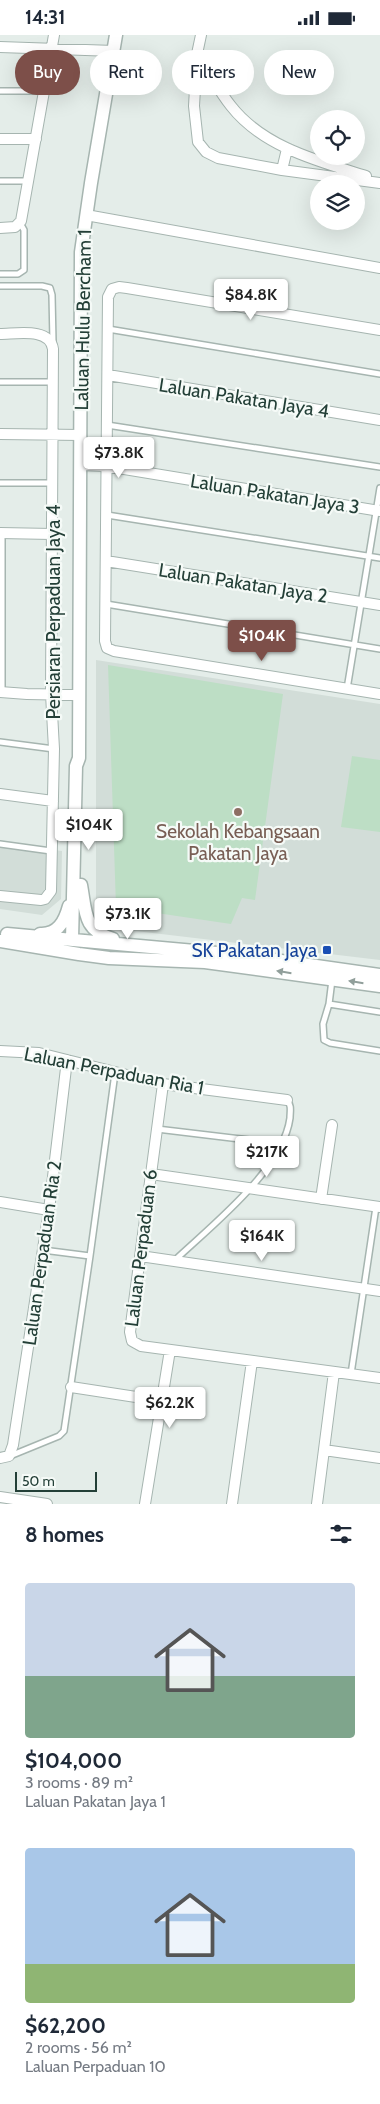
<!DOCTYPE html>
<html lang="en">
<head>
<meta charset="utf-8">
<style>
  :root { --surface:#fff; --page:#f6f6f7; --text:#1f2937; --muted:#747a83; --accent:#7d4f49 }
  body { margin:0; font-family:Cabin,sans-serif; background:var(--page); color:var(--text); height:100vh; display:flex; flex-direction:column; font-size:19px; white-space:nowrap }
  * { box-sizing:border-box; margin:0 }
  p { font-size:16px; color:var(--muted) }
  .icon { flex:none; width:28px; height:28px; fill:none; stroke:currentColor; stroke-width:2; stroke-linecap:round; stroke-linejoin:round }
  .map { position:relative; height:1469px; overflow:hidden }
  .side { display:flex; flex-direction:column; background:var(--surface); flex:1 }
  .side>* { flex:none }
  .top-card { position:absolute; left:15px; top:15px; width:350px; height:45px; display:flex; gap:10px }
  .fabs { position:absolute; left:310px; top:75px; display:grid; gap:10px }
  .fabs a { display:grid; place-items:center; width:55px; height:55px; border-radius:50%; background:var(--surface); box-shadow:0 5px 20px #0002; font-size:25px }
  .scale { position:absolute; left:15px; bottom:12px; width:82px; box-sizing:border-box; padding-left:5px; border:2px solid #233f37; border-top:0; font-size:14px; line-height:18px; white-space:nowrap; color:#233f37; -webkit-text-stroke:4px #f5faf7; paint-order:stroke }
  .price { position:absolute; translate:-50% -42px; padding:0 11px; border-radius:5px; background:#fff; color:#222; font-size:16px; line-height:32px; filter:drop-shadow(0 1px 2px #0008) }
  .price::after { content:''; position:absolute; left:50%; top:30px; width:15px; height:11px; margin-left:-8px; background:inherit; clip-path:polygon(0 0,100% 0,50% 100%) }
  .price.selected { background:var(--accent); color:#fff }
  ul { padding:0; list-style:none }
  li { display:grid; align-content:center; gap:10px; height:265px; padding:0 25px }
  li span { display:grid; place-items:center; height:155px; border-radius:5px; color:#555 }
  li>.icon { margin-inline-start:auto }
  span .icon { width:90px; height:90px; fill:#fffc; stroke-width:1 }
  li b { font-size:21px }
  h2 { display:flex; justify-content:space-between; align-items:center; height:60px; padding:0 25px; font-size:21px }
  .tag { padding:0 18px; border-radius:22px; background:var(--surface); box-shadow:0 5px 20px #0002; font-size:18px; line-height:45px }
  .tag.selected { background:var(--accent); color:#fff }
  .status { display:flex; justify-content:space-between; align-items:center; height:35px; padding:0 25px; background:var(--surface); direction:ltr }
  .status svg { height:14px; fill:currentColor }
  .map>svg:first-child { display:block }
  .built { fill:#d2ddd8 }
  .green { fill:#bddec5 }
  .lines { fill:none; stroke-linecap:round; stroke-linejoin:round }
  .service-casing { stroke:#a6b5b0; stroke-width:8 }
  .minor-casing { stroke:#a6b5b0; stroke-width:12 }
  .tertiary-casing { stroke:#a6b5b0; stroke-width:15 }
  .service { stroke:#fff; stroke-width:5 }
  .minor { stroke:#fff; stroke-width:10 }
  .tertiary { stroke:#fff; stroke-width:12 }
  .oneway { fill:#919f9b }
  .education-dot { fill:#8d6e63; stroke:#f5faf7; stroke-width:2 }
  .transit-dot { fill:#1a4fb4; stroke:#f5faf7; stroke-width:2 }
  .labels { text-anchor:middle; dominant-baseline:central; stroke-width:4.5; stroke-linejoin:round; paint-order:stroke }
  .street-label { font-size:19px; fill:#233f37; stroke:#f5faf7 }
  .education-label { font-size:19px; fill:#785e54; stroke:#f5faf7 }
  .transit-label { font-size:19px; fill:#164399; stroke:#f5faf7; text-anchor:end }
</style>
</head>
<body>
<div class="status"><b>14:31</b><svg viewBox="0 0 49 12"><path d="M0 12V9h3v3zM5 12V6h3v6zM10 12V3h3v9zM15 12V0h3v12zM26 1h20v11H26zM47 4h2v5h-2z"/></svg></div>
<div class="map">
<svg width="380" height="1469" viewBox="0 0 380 1469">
  <rect width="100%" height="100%" fill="#e4ede9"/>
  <path class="built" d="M96,625l284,44v256l-278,-33 -6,-8z
    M0,808l62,8 -1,48 -19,16 -42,-6z"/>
  <path class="green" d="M108,630l175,29 -28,206 -13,-2 -11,26 -115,-17z
    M352,721l28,4v72l-39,-5z"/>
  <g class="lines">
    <defs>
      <path id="service" d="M0,56h44
        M0,146h28
        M0,239h18l6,-4v-40l-4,-7
        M0,251h42l8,2 2,7 1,47
        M108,294l272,45
        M0,347h53
        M107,390l273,42
        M0,448h52
        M107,480l273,43
        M106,569l274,45
        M347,654l33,-201
        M2,657v-159
        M0,707l54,7
        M0,809l51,7
        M332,945l-3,24 -6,20 1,16 6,3 50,8
        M329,969l51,8
        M157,1094l125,15
        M43,1215l47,6
        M174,1226c37,-35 109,-91 116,-143 0,-7 2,-12 -3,-18
        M351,1339l25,-167
        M10,1421l49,-20 5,-5 26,-175 25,-183"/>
      <path id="minor" d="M201,0l-4,19 -3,52 4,36 8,10 12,6 64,12 98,13
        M0,12l114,4
        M197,19c12,17 21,36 34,52 32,41 87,55 135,70
        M0,104h36
        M282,135l5,-21
        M86,180l294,53
        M0,193l15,-1 6,-6 33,-186
        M380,295l-253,-42 -8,-1 -7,2 -4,8 -3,344 2,7 7,3 266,43
        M0,299c16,0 50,-7 53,15l-2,345 3,55 -3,142 -6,8 -4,1 -41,-4
        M108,340l272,45
        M0,399l81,1
        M80,430l26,1 274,45
        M0,498l52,1
        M106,526l274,44
        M0,657l27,2 52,1
        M0,759l53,7
        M0,1016l39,2 124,31 124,16
        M163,1049l-33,248 2,9 9,5 239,32
        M151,1139l229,33
        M321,1164l11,-74
        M0,1167l49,8
        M140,1221l240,35
        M71,1352l91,14
        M324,1415l56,8
        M0,1423l9,-2 4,-11 36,-235 18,-150
        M0,1462l47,7
        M145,1469l25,-154
        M232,1469l20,-143
        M317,1469l17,-132"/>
      <path id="tertiary" d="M81,850c5,27 2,45 32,54
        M7,899l232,21 141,20
        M40,899c18,1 25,-13 29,-28
        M72,905l4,-174 3,-8 2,-506 10,-69 25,-148
        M0,906l79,13 30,4 96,4 175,24"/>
    </defs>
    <use href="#service" class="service-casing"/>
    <use href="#minor" class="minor-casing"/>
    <use href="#tertiary" class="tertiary-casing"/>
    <use href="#service" class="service"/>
    <use href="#minor" class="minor"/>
    <use href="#tertiary" class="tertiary"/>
  </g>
  <defs><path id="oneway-solid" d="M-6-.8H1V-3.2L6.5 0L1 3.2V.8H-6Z" transform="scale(1.25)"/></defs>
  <g class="oneway">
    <use href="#oneway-solid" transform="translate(284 937) rotate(-171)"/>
    <use href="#oneway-solid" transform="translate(356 947) rotate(-171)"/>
  </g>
  <circle class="education-dot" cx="238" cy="777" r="5"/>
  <rect class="transit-dot" x="322" y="910" width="10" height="10" rx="2.5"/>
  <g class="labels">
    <g class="street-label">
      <text transform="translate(83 285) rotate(-89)">Laluan Hulu Bercham 1</text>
      <text transform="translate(244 363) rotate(9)">Laluan Pakatan Jaya 4</text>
      <text transform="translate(275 459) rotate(9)">Laluan Pakatan Jaya 3</text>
      <text transform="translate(243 548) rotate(9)">Laluan Pakatan Jaya 2</text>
      <text transform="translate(53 577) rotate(-90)">Persiaran Perpaduan Jaya 4</text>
      <text transform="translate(114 1036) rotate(11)">Laluan Perpaduan Ria 1</text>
      <text transform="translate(141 1213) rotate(-83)">Laluan Perpaduan 6</text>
      <text transform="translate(42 1218) rotate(-82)">Laluan Perpaduan Ria 2</text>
    </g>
    <g class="education-label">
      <text x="238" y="796">Sekolah Kebangsaan<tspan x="238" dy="22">Pakatan Jaya</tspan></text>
    </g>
    <g class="transit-label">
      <text x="317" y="915">SK Pakatan Jaya</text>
    </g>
  </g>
</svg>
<div class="fabs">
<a><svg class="icon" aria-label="locate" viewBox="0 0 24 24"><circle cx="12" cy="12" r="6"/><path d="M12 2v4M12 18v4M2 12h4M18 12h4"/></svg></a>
<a><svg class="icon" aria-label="layers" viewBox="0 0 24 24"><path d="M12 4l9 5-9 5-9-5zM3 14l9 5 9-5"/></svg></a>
</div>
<div class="scale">50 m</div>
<b class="price" style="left:251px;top:286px">$84.8K</b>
<b class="price" style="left:119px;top:444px">$73.8K</b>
<b class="price selected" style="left:262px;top:627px">$104K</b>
<b class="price" style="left:89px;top:816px">$104K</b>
<b class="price" style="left:128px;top:905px">$73.1K</b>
<b class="price" style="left:267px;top:1143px">$217K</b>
<b class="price" style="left:262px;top:1227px">$164K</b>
<b class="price" style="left:170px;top:1394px">$62.2K</b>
<div class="top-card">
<a class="tag selected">Buy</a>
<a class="tag">Rent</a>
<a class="tag">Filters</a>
<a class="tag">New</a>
</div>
</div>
<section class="side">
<h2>8 homes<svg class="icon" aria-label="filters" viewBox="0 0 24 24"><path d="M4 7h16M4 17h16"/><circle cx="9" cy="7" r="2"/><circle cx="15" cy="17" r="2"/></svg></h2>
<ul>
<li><span style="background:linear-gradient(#c9d6e8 60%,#7fa58c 0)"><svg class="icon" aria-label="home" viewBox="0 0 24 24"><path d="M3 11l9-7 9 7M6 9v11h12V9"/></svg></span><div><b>$104,000</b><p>3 rooms · 89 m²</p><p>Laluan Pakatan Jaya 1</p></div></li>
<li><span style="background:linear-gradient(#a9c7e8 75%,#8fb573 0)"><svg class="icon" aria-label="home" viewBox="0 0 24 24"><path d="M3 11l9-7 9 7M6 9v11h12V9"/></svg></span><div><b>$62,200</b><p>2 rooms · 56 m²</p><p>Laluan Perpaduan 10</p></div></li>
</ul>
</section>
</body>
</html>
